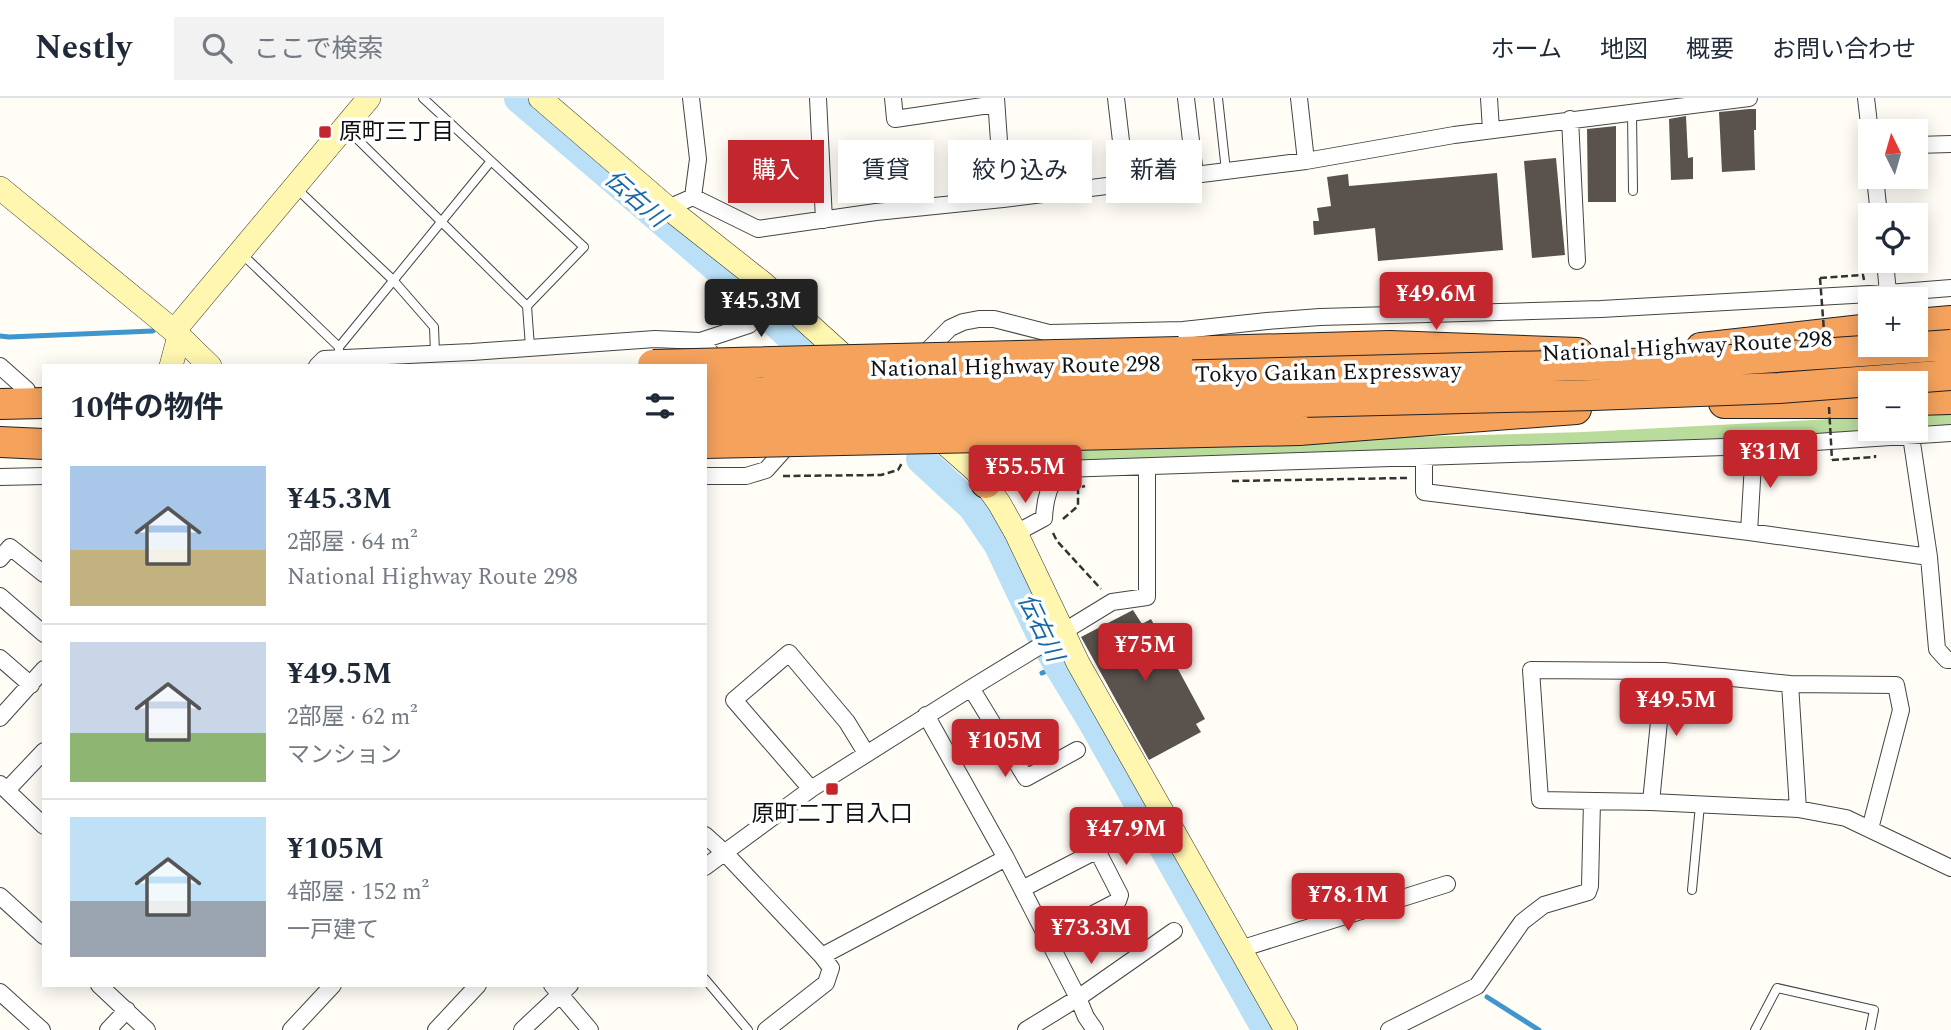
<!DOCTYPE html>
<html lang="ja">
<head>
<meta charset="utf-8">
<style>
  :root { --surface:#fff; --page:#f2f2f3; --text:#1f2937; --muted:#747a83; --line:#e0e1e3; --accent:#c4262e }
  body { margin:0; font-family:Spectral,"Noto Sans JP",serif; background:var(--page); color:var(--text); height:100vh; display:flex; flex-direction:column; font-size:26px; white-space:nowrap }
  * { box-sizing:border-box; margin:0 }
  p { font-size:23px; color:var(--muted) }
  .icon { flex:none; width:38px; height:38px; fill:none; stroke:currentColor; stroke-width:2; stroke-linecap:round; stroke-linejoin:round }
  .map { position:relative; flex:1; overflow:hidden }
  .panel { position:absolute; left:42px; top:266px; width:665px; height:623px; display:flex; flex-direction:column; background:var(--surface); border-radius:0px; box-shadow:0 4px 18px #0003 }
  .panel>* { flex:none }
  .top-card { position:absolute; left:728px; top:42px; width:665px; height:63px; display:flex; gap:14px }
  .needle { width:46px; rotate:355deg }
  .buttons { position:absolute; left:1858px; top:21px; display:grid; gap:14px }
  .buttons a { display:grid; place-items:center; width:70px; height:70px; border-radius:0px; background:var(--surface); box-shadow:0 4px 18px #0003; font-size:35px }
  .price { position:absolute; translate:-50% -60px; padding:0 16px; border-radius:7px; background:var(--accent); color:#fff; font-size:23px; line-height:46px; filter:drop-shadow(0 2px 4px #0008) }
  .price::after { content:''; position:absolute; left:50%; top:42px; width:21px; height:16px; margin-left:-10px; background:inherit; clip-path:polygon(0 0,100% 0,50% 100%) }
  .price.active { background:#222; color:#fff }
  ul { padding:0; list-style:none }
  li { display:flex; align-items:center; gap:21px; height:175px; padding:0 28px }
  li+li { border-top:2px solid var(--line) }
  li span { display:grid; place-items:center; flex:none; width:196px; height:140px; border-radius:0px; color:#555 }
  li>.icon { margin-inline-start:auto }
  span .icon { width:84px; height:84px; fill:#fffc; stroke-width:1 }
  li b { font-size:30px }
  h2 { display:flex; justify-content:space-between; align-items:center; height:84px; padding:0 28px; font-size:30px }
  .pill { padding:0 24px; border-radius:0px; background:var(--surface); box-shadow:0 4px 18px #0003; font-size:24px; line-height:63px }
  .pill.active { background:var(--accent); color:#fff }
  header { display:flex; align-items:center; gap:42px; box-sizing:border-box; height:98px; padding:0 35px; background:var(--surface); border-bottom:2px solid var(--line) }
  header strong { font-size:33px }
  nav { display:flex; gap:38px; margin-inline-start:auto; font-size:24px }
  .search { width:490px; height:63px; background:var(--page); display:flex; align-items:center; gap:18px; box-sizing:border-box; padding:0 24px; border-radius:0px; color:var(--muted); font-size:26px }
  .map>svg:first-child { display:block }
  .forest { fill:#b9dc9c }
  .lines { fill:none; stroke-linecap:round; stroke-linejoin:round }
  .stream { stroke:#3f96cf; stroke-width:5 }
  .river { stroke:#b9e0f7; stroke-width:30 }
  .building { fill:#5a524d }
  .lane-casing { stroke:#444; stroke-width:10 }
  .street-casing { stroke:#444; stroke-width:18 }
  .secondary-casing { stroke:#333; stroke-width:24 }
  .highway-casing { stroke:#222; stroke-width:32 }
  .path { stroke:#333; stroke-width:2.5; stroke-dasharray:7 3.5; stroke-linecap:butt }
  .lane { stroke:#fff; stroke-width:8 }
  .street { stroke:#fff; stroke-width:16 }
  .secondary { stroke:#fff6b0; stroke-width:23 }
  .highway { stroke:#f5a25d; stroke-width:30 }
  .highway-bridge-casing { stroke:#222; stroke-width:32; stroke-linecap:butt }
  .path-bridge { stroke:#333; stroke-width:2.5; stroke-dasharray:7 3.5; stroke-linecap:butt }
  .highway-bridge { stroke:#f5a25d; stroke-width:30 }
  .poi-dot { fill:#c4262e; stroke:#fff; stroke-width:2.5 }
  .labels { text-anchor:middle; dominant-baseline:central; stroke-width:7; stroke-linejoin:round; paint-order:stroke }
  .poi-label { font-size:23px; fill:#111; stroke:#fff; text-anchor:start }
  .street-label { font-size:23px; fill:#111; stroke:#fff }
  .water-label { font-size:24px; font-style:italic; fill:#1768a6; stroke:#fff }
</style>
</head>
<body>
<header>
<strong>Nestly</strong>
<div class="search"><svg class="icon" aria-label="search" viewBox="0 0 24 24"><circle cx="10" cy="10" r="6"/><path d="M15 15l6 6"/></svg>ここで検索</div>
<nav><a>ホーム</a><a>地図</a><a>概要</a><a>お問い合わせ</a></nav>
</header>
<div class="map">
<svg width="1951" height="932" viewBox="0 0 1951 932">
  <rect width="100%" height="100%" fill="#fffdf5"/>
  <path class="forest" d="M1951,313v15l-111,10 -135,7 -642,18 -17,8 -9,-14 -21,10 -15,-13v-5l4,-2 241,-4 23,2 40,-3 275,-8 287,-15v12h45v-15z"/>
  <g class="lines">
    <path class="stream" d="M0,238l9,1 144,-6
      M1042,575l17,-7
      M1487,899l52,33"/>
    <path class="river" d="M519,0l195,167 38,36
      M769,218l50,47
      M921,361l52,48 26,38 41,87 19,34 34,56 174,308"/>
  </g>
  <path class="building" d="M1749,11h7v21h-2l1,40 -33,2 -3,-60z
    M1686,18l2,42 5,-1v22l-22,1 -2,-61z
    M1616,28v76h-28l-1,-73z
    M1556,60l9,97 -33,3 -8,-97z
    M1497,75l6,77 -125,11 -3,-33 -61,7 -1,-14h6l-2,-13 14,-2 -4,-29 21,-3 1,12z
    M1133,512l9,14 9,-5 54,100 -9,5 5,8 -52,28 -68,-123z"/>
  <g class="lines">
    <defs>
      <path id="lane" d="M423,0l161,149 -57,59
        M1218,0l8,73
        M1632,15l1,78
        M347,31l180,177 3,41
        M297,91l96,91 41,47 1,26
        M242,156l97,93v3
        M339,249l152,-186
        M1692,792l8,-85
        M705,881l43,51
        M1755,932l22,-42 97,22 -4,20"/>
      <path id="street" d="M691,0l7,61 -5,38
        M818,0l6,122
        M893,0l2,21 101,-15
        M996,0l7,101
        M1116,0l10,86
        M1186,0l9,77
        M1299,0l7,63
        M1489,0l2,32
        M1866,0l5,43
        M1570,21l7,142
        M1916,47l35,-1
        M1875,79l4,38
        M668,110l25,-11 65,32 118,-17 127,-13 303,-38 148,-26 295,-37
        M1885,163l3,32
        M700,243l49,-16 11,-14 3,-28
        M926,262l4,-12 20,-20 13,-6 16,-3h15l55,14 134,-3 84,-9 53,-4 281,-8 287,-16 63,-5
        M0,268l27,24
        M317,268l7,-7 148,-7 183,-13 45,2 21,23
        M1911,338l18,121 8,92 10,11h4
        M1424,359v35l325,40 180,25
        M705,378h41l20,-6 25,-28
        M0,379l44,-1
        M1749,434l5,-86
        M1016,435l28,-15c1,-19 5,-35 18,-49l692,-23 197,-13
        M0,461l10,-12 34,27
        M0,498l44,38
        M0,560l31,27
        M1790,586l-126,-13 -133,-1 9,130 111,2 147,7 48,9 105,50
        M971,590l55,90 51,-28
        M926,617l80,143 72,140 8,19 9,13
        M0,620l44,-49
        M0,686l44,42
        M811,691l-77,-89 55,-47 58,69 19,31
        M7,692l37,-39
        M1651,704l13,-131
        M1798,711l-8,-125 106,1 5,25 -31,119
        M705,737l20,18 97,103 184,-98
        M705,769l106,-78 160,-101 141,-86 35,-5v-130
        M1022,791l70,-36 8,3 20,39 -2,6 -71,37
        M0,798l44,40
        M1240,851l207,-65
        M99,887l48,45
        M552,887l38,45
        M0,894l42,38
        M108,932l19,-20
        M291,932l42,-45
        M436,932l42,-45
        M522,932l48,-45
        M766,932l60,-47 5,-15 -9,-12
        M1026,932l52,-32 96,-67
        M1389,932l88,-44 45,-64 22,-17 44,-13 2,-6 2,-85"/>
      <path id="secondary" d="M540,0l128,110 95,75 91,82
        M0,90l174,143 36,35
        M174,233l195,-233
        M171,268l8,-30
        M933,335l43,38 23,32 17,30 62,130 208,367"/>
      <path id="highway" d="M1916,226l35,-3
        M1701,250l170,-19
        M1179,254l211,-6 188,7
        M1916,302l35,-1
        M1724,305h147
        M0,306l44,-1
        M1299,332l277,-21
        M0,344l44,2
        M986,385v-27l12,-33"/>
    </defs>
    <use href="#lane" class="lane-casing"/>
    <use href="#street" class="street-casing"/>
    <use href="#secondary" class="secondary-casing"/>
    <use href="#highway" class="highway-casing"/>
    <path class="path" d="M1820,180l43,-3 1,5
      M1832,362l43,-3v-2
      M783,378l98,-1 17,-5 5,-9
      M1232,383l175,-3
      M1063,421l15,-13v-18l7,-2
      M1053,435l4,8 44,48"/>
    <use href="#lane" class="lane"/>
    <use href="#street" class="street"/>
    <use href="#secondary" class="secondary"/>
    <use href="#highway" class="highway"/>
    <defs>
      <path id="highway-bridge" d="M653,267l526,-13
        M705,290l997,-26 249,-17
        M705,318l889,-21 185,-7 172,-13
        M705,345l594,-13"/>
    </defs>
    <use href="#highway-bridge" class="highway-bridge-casing"/>
    <path class="path-bridge" d="M1820,180l4,53
      M1829,309l3,53"/>
    <use href="#highway-bridge" class="highway-bridge"/>
  </g>
  <g class="poi-dot">
    <rect x="318" y="27" width="14" height="14" rx="3.5"/>
    <rect x="825" y="684" width="14" height="14" rx="3.5"/>
  </g>
  <g class="labels">
    <g class="poi-label">
      <text x="339" y="34">原町三丁目</text>
      <text x="832" y="716" text-anchor="middle">原町二丁目入口</text>
    </g>
    <g class="street-label">
      <text transform="translate(1687 249) rotate(-3)">National Highway Route 298</text>
      <text transform="translate(1015 269) rotate(-1)">National Highway Route 298</text>
      <text transform="translate(1328 275) rotate(-1)">Tokyo Gaikan Expressway</text>
    </g>
    <g class="water-label">
      <text transform="translate(635 101) rotate(41)">伝右川</text>
      <text transform="translate(1040 530) rotate(64)">伝右川</text>
    </g>
  </g>
</svg>
<div class="buttons">
<a><svg class="needle" viewBox="-14 -14 28 28"><path d="M0-13l5 13h-10z" fill="#e53935"/><path d="M0 13l5-13h-10z" fill="#747a83"/></svg></a>
<a><svg class="icon" aria-label="locate" viewBox="0 0 24 24"><circle cx="12" cy="12" r="6"/><path d="M12 2v4M12 18v4M2 12h4M18 12h4"/></svg></a>
<a>+</a>
<a>−</a>
</div>
<b class="price" style="left:1436px;top:234px">¥49.6M</b>
<b class="price active" style="left:761px;top:241px">¥45.3M</b>
<b class="price" style="left:1770px;top:392px">¥31M</b>
<b class="price" style="left:1025px;top:407px">¥55.5M</b>
<b class="price" style="left:1145px;top:585px">¥75M</b>
<b class="price" style="left:1676px;top:640px">¥49.5M</b>
<b class="price" style="left:1005px;top:681px">¥105M</b>
<b class="price" style="left:1126px;top:769px">¥47.9M</b>
<b class="price" style="left:1348px;top:835px">¥78.1M</b>
<b class="price" style="left:1091px;top:868px">¥73.3M</b>
<div class="top-card">
<a class="pill active">購入</a>
<a class="pill">賃貸</a>
<a class="pill">絞り込み</a>
<a class="pill">新着</a>
</div>
<section class="panel">
<h2>10件の物件<svg class="icon" aria-label="filters" viewBox="0 0 24 24"><path d="M4 7h16M4 17h16"/><circle cx="9" cy="7" r="2"/><circle cx="15" cy="17" r="2"/></svg></h2>
<ul>
<li><span style="background:linear-gradient(#a9c7e8 60%,#c2b280 0)"><svg class="icon" aria-label="home" viewBox="0 0 24 24"><path d="M3 11l9-7 9 7M6 9v11h12V9"/></svg></span><div><b>¥45.3M</b><p>2部屋 · 64 m²</p><p>National Highway Route 298</p></div></li>
<li><span style="background:linear-gradient(#c9d6e8 65%,#8fb573 0)"><svg class="icon" aria-label="home" viewBox="0 0 24 24"><path d="M3 11l9-7 9 7M6 9v11h12V9"/></svg></span><div><b>¥49.5M</b><p>2部屋 · 62 m²</p><p>マンション</p></div></li>
<li><span style="background:linear-gradient(#bfe0f5 60%,#9aa5b1 0)"><svg class="icon" aria-label="home" viewBox="0 0 24 24"><path d="M3 11l9-7 9 7M6 9v11h12V9"/></svg></span><div><b>¥105M</b><p>4部屋 · 152 m²</p><p>一戸建て</p></div></li>
</ul>
</section>
</div>
</body>
</html>
